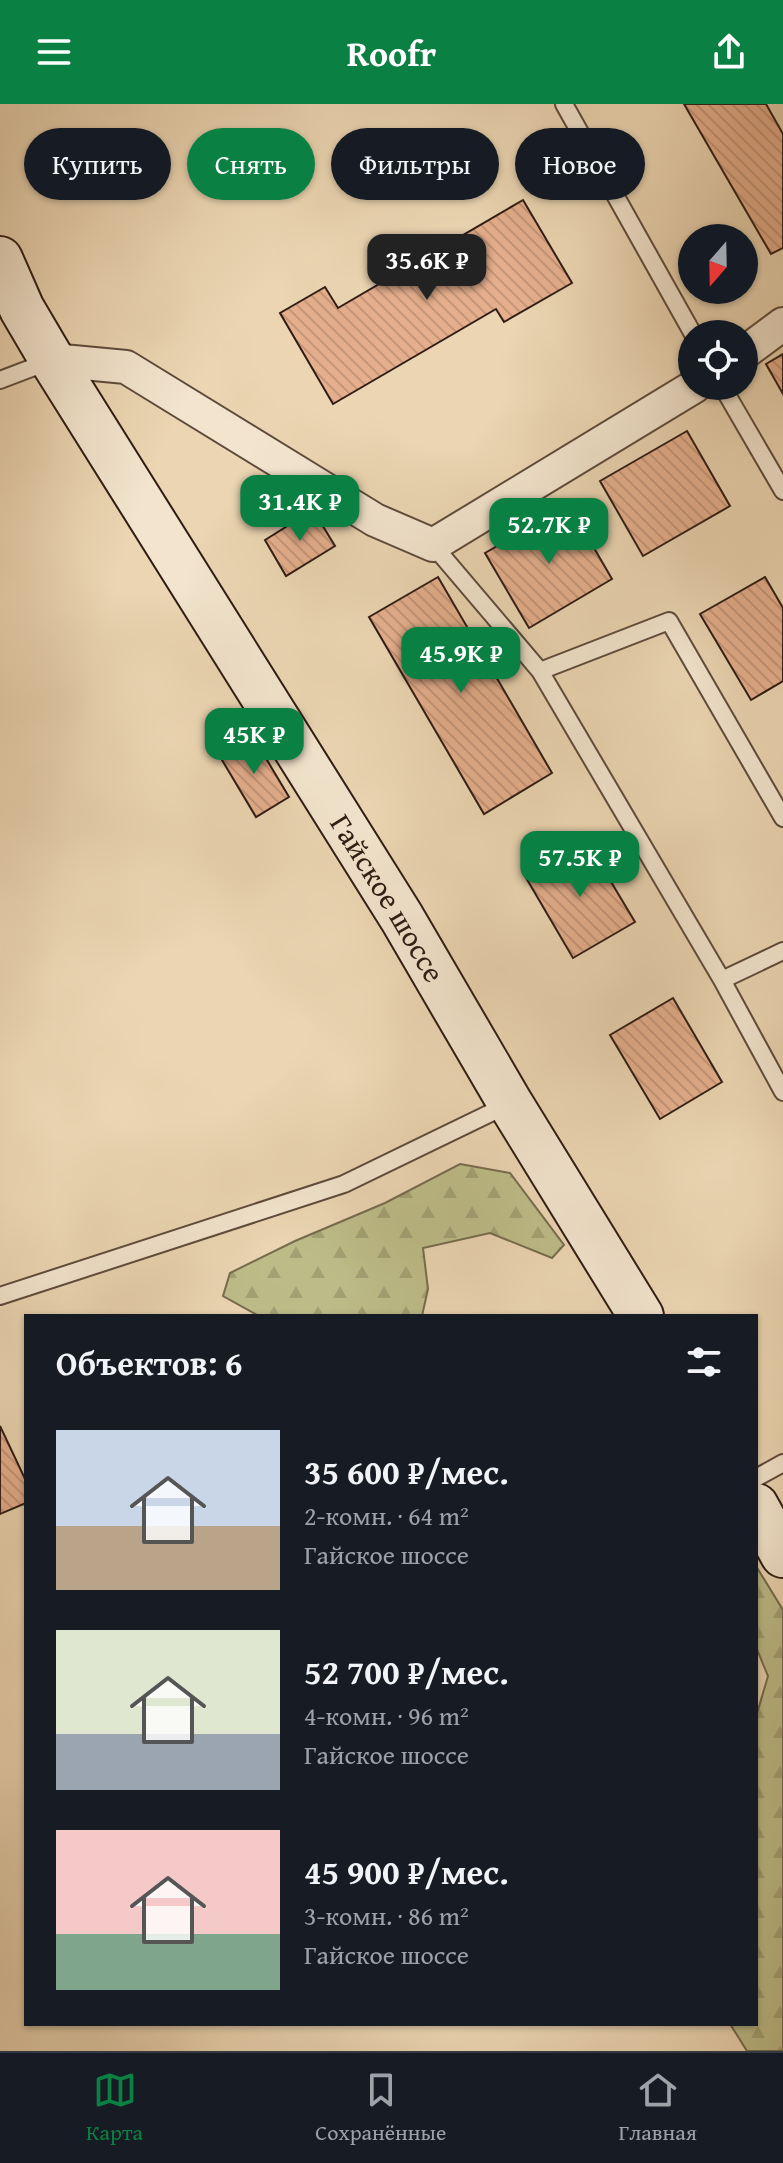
<!DOCTYPE html>
<html lang="ru">
<head>
<meta charset="utf-8">
<style>
  :root { --surface:#171b24; --page:#20242c; --text:#f1f3f6; --muted:#9ea1a6; --line:#363941; --accent:#0b8043 }
  body { margin:0; font-family:"Gentium Book Plus",serif; background:var(--page); color:var(--text); height:100vh; display:flex; flex-direction:column; font-size:30px; white-space:nowrap }
  * { box-sizing:border-box; margin:0 }
  p { font-size:26px; color:var(--muted) }
  .icon { flex:none; width:44px; height:44px; fill:none; stroke:currentColor; stroke-width:2; stroke-linecap:round; stroke-linejoin:round }
  .map { position:relative; flex:1; overflow:hidden }
  .panel { position:absolute; left:24px; top:1210px; width:734px; height:712px; display:flex; flex-direction:column; background:var(--surface); border-radius:0px; box-shadow:0 2px 6px #0004 }
  .panel>* { flex:none }
  .hud { position:absolute; left:24px; top:24px; width:736px; height:72px; display:flex; gap:16px }
  .needle { width:52px; rotate:200deg }
  .fabs { position:absolute; left:678px; top:120px; display:grid; gap:16px }
  .fabs a { display:grid; place-items:center; width:80px; height:80px; border-radius:50%; background:var(--surface); box-shadow:0 2px 6px #0004; font-size:40px }
  .price { position:absolute; translate:-50% -68px; padding:0 18px; border-radius:16px; background:var(--accent); color:#fff; font-size:26px; line-height:52px; filter:drop-shadow(0 2px 4px #0008) }
  .price::after { content:''; position:absolute; left:50%; top:48px; width:24px; height:18px; margin-left:-12px; background:inherit; clip-path:polygon(0 0,100% 0,50% 100%) }
  .price.on { background:#222; color:#fff }
  ul { padding:0; list-style:none }
  li { display:flex; align-items:center; gap:24px; height:200px; padding:0 32px }
  li span { display:grid; place-items:center; flex:none; width:224px; height:160px; border-radius:0px; color:#555 }
  li>.icon { margin-inline-start:auto }
  span .icon { width:96px; height:96px; fill:#fffc; stroke-width:1 }
  li b { font-size:34px }
  h2 { display:flex; justify-content:space-between; align-items:center; height:96px; padding:0 32px; font-size:34px }
  .tag { padding:0 28px; border-radius:36px; background:var(--surface); box-shadow:0 2px 6px #0004; font-size:28px; line-height:72px }
  .tag.on { background:var(--accent); color:#fff }
  header { display:flex; justify-content:space-between; align-items:center; height:104px; padding:0 32px; background:var(--accent); color:#fff; font-size:36px; font-weight:800 }
  .menu { display:flex; justify-content:space-around; align-items:center; height:112px; border-top:2px solid var(--line); background:var(--surface); font-size:22px; color:var(--muted) }
  .menu a { display:grid; justify-items:center; gap:4px }
  .menu .on { color:var(--accent) }
  .map>svg:first-child { display:block }
  .forest { fill:url(#forest-firs); stroke:#766c4e; stroke-width:2 }
  .building { fill:url(#building-back-hatch); stroke:#2f1c13; stroke-width:2 }
  .lines { fill:none; stroke-linecap:round; stroke-linejoin:round }
  .lane-casing { stroke:#5e4a3b; stroke-width:20 }
  .street-casing { stroke:#5e4a3b; stroke-width:36 }
  .secondary-casing { stroke:#2f1c13; stroke-width:48 }
  .lane { stroke:#f2e4cd; stroke-width:16 }
  .street { stroke:#f2e4cd; stroke-width:32 }
  .secondary { stroke:#f2e4cd; stroke-width:44 }
  .labels { text-anchor:middle; dominant-baseline:central; stroke-width:7; stroke-linejoin:round; paint-order:stroke }
  .street-label { font-size:30px; fill:#2f1c13; stroke:#f2e4cd }
</style>
</head>
<body>
<header><svg class="icon" aria-label="menu" viewBox="0 0 24 24"><path d="M4 6h16M4 12h16M4 18h16"/></svg>Roofr<svg class="icon" aria-label="share" viewBox="0 0 24 24"><path d="M12 15V3M7 8l5-5 5 5M5 13v7h14v-7"/></svg></header>
<div class="map">
<svg width="783" height="1947" viewBox="0 0 783 1947">
  <defs>
    <pattern id="forest-firs" width="22" height="20" patternUnits="userSpaceOnUse" patternTransform="scale(2)"><rect width="22" height="20" fill="#bdbc88"/><path d="M5 1l3.5 6h-7zM16 11l3.5 6h-7z" fill="#a3a174"/></pattern>
    <pattern id="building-back-hatch" width="6" height="6" patternUnits="userSpaceOnUse" patternTransform="scale(2)"><rect width="6" height="6" fill="#e5af8d"/><path d="M-1 5l2 2M0 0l6 6M5-1l2 2" fill="none" stroke="#c59679"/></pattern>
  </defs>
  <rect width="100%" height="100%" fill="#ebd5b2"/>
  <filter id="stains"><feTurbulence type="fractalNoise" baseFrequency=".0025" numOctaves="4"/><feColorMatrix values="0 0 0 0 .2 0 0 0 0 .09 0 0 0 0 .02 0 0 0 .5 -.17"/></filter>
  <radialGradient id="worn" r=".72"><stop offset=".6" stop-color="#630" stop-opacity="0"/><stop offset="1" stop-color="#630" stop-opacity=".3"/></radialGradient>
  <path class="forest" d="M460,1060l50,9 54,72 -12,13 -62,-25 -67,15 5,41 -6,27h-163l-36,-20 7,-23 65,-32 90,-38z
    M756,1462l27,44v441h-36l-17,-27h26v-307l12,-41 -12,-29z"/>
  <path class="building" d="M684,0h82l17,30v114l-12,6z
    M523,96l49,83 -68,39 -8,-13 -163,95 -53,-91 45,-26 13,21z
    M783,250v40l-17,-30z
    M687,327l43,75 -87,50 -43,-75z
    M569,401l43,74 -83,49 -44,-75z
    M313,406l22,36 -49,30 -21,-36z
    M438,473l114,196 -68,41 -115,-197z
    M765,473l18,31v73l-32,19 -51,-86z
    M252,631l37,62 -33,20 -37,-62z
    M586,736l49,82 -62,36 -48,-82z
    M673,894l49,84 -62,37 -50,-84z
    M0,1322l26,55v22l-26,11z"/>
  <g class="lines">
    <defs>
      <path id="lane" d="M564,0l129,230
        M0,276l50,-19
        M722,282l61,105
        M433,441l107,126 182,309 61,112
        M540,567l129,-50 114,197
        M722,876l61,-29
        M0,1192l344,-112 165,-80
        M756,1374l27,-15"/>
      <path id="street" d="M744,249l39,-29
        M52,256l74,7 249,153 58,25 262,-159"/>
      <g id="secondary">
        <path id="s1" d="M0,155l22,50 30,51 350,558 108,185 131,213"/>
        <path d="M756,1402l27,49"/>
      </g>
    </defs>
    <use href="#lane" class="lane-casing"/>
    <use href="#street" class="street-casing"/>
    <use href="#secondary" class="secondary-casing"/>
    <use href="#lane" class="lane"/>
    <use href="#street" class="street"/>
    <use href="#secondary" class="secondary"/>
  </g>
  <g class="labels">
    <g class="street-label">
      <text stroke="none"><textPath href="#s1" startOffset="748">Гайское шоссе</textPath></text>
    </g>
  </g>
  <rect width="100%" height="100%" filter="url(#stains)"/>
  <rect width="100%" height="100%" fill="url(#worn)"/>
</svg>
<div class="fabs">
<a><svg class="needle" viewBox="-14 -14 28 28"><path d="M0-13l5 13h-10z" fill="#e53935"/><path d="M0 13l5-13h-10z" fill="#9ea1a6"/></svg></a>
<a><svg class="icon" aria-label="locate" viewBox="0 0 24 24"><circle cx="12" cy="12" r="6"/><path d="M12 2v4M12 18v4M2 12h4M18 12h4"/></svg></a>
</div>
<b class="price on" style="left:427px;top:198px">35.6K ₽</b>
<b class="price" style="left:300px;top:439px">31.4K ₽</b>
<b class="price" style="left:549px;top:462px">52.7K ₽</b>
<b class="price" style="left:461px;top:591px">45.9K ₽</b>
<b class="price" style="left:254px;top:672px">45K ₽</b>
<b class="price" style="left:580px;top:795px">57.5K ₽</b>
<div class="hud">
<a class="tag">Купить</a>
<a class="tag on">Снять</a>
<a class="tag">Фильтры</a>
<a class="tag">Новое</a>
</div>
<section class="panel">
<h2>Объектов: 6<svg class="icon" aria-label="filters" viewBox="0 0 24 24"><path d="M4 7h16M4 17h16"/><circle cx="9" cy="7" r="2"/><circle cx="15" cy="17" r="2"/></svg></h2>
<ul>
<li><span style="background:linear-gradient(#c9d6e8 60%,#b9a48a 0)"><svg class="icon" aria-label="home" viewBox="0 0 24 24"><path d="M3 11l9-7 9 7M6 9v11h12V9"/></svg></span><div><b>35 600 ₽/мес.</b><p>2-комн. · 64 m²</p><p>Гайское шоссе</p></div></li>
<li><span style="background:linear-gradient(#dfe7d0 65%,#9aa5b1 0)"><svg class="icon" aria-label="home" viewBox="0 0 24 24"><path d="M3 11l9-7 9 7M6 9v11h12V9"/></svg></span><div><b>52 700 ₽/мес.</b><p>4-комн. · 96 m²</p><p>Гайское шоссе</p></div></li>
<li><span style="background:linear-gradient(#f6c9c9 65%,#7fa58c 0)"><svg class="icon" aria-label="home" viewBox="0 0 24 24"><path d="M3 11l9-7 9 7M6 9v11h12V9"/></svg></span><div><b>45 900 ₽/мес.</b><p>3-комн. · 86 m²</p><p>Гайское шоссе</p></div></li>
</ul>
</section>
</div>
<nav class="menu">
<a class="on"><svg class="icon" aria-label="map" viewBox="0 0 24 24"><path d="M3 6l6-2 6 2 6-2v14l-6 2-6-2-6 2zM9 4v14M15 6v14"/></svg>Карта</a>
<a><svg class="icon" aria-label="saved" viewBox="0 0 24 24"><path d="M7 4h10v16l-5-4-5 4z"/></svg>Сохранённые</a>
<a><svg class="icon" aria-label="home" viewBox="0 0 24 24"><path d="M3 11l9-7 9 7M6 9v11h12V9"/></svg>Главная</a>
</nav>
</body>
</html>
